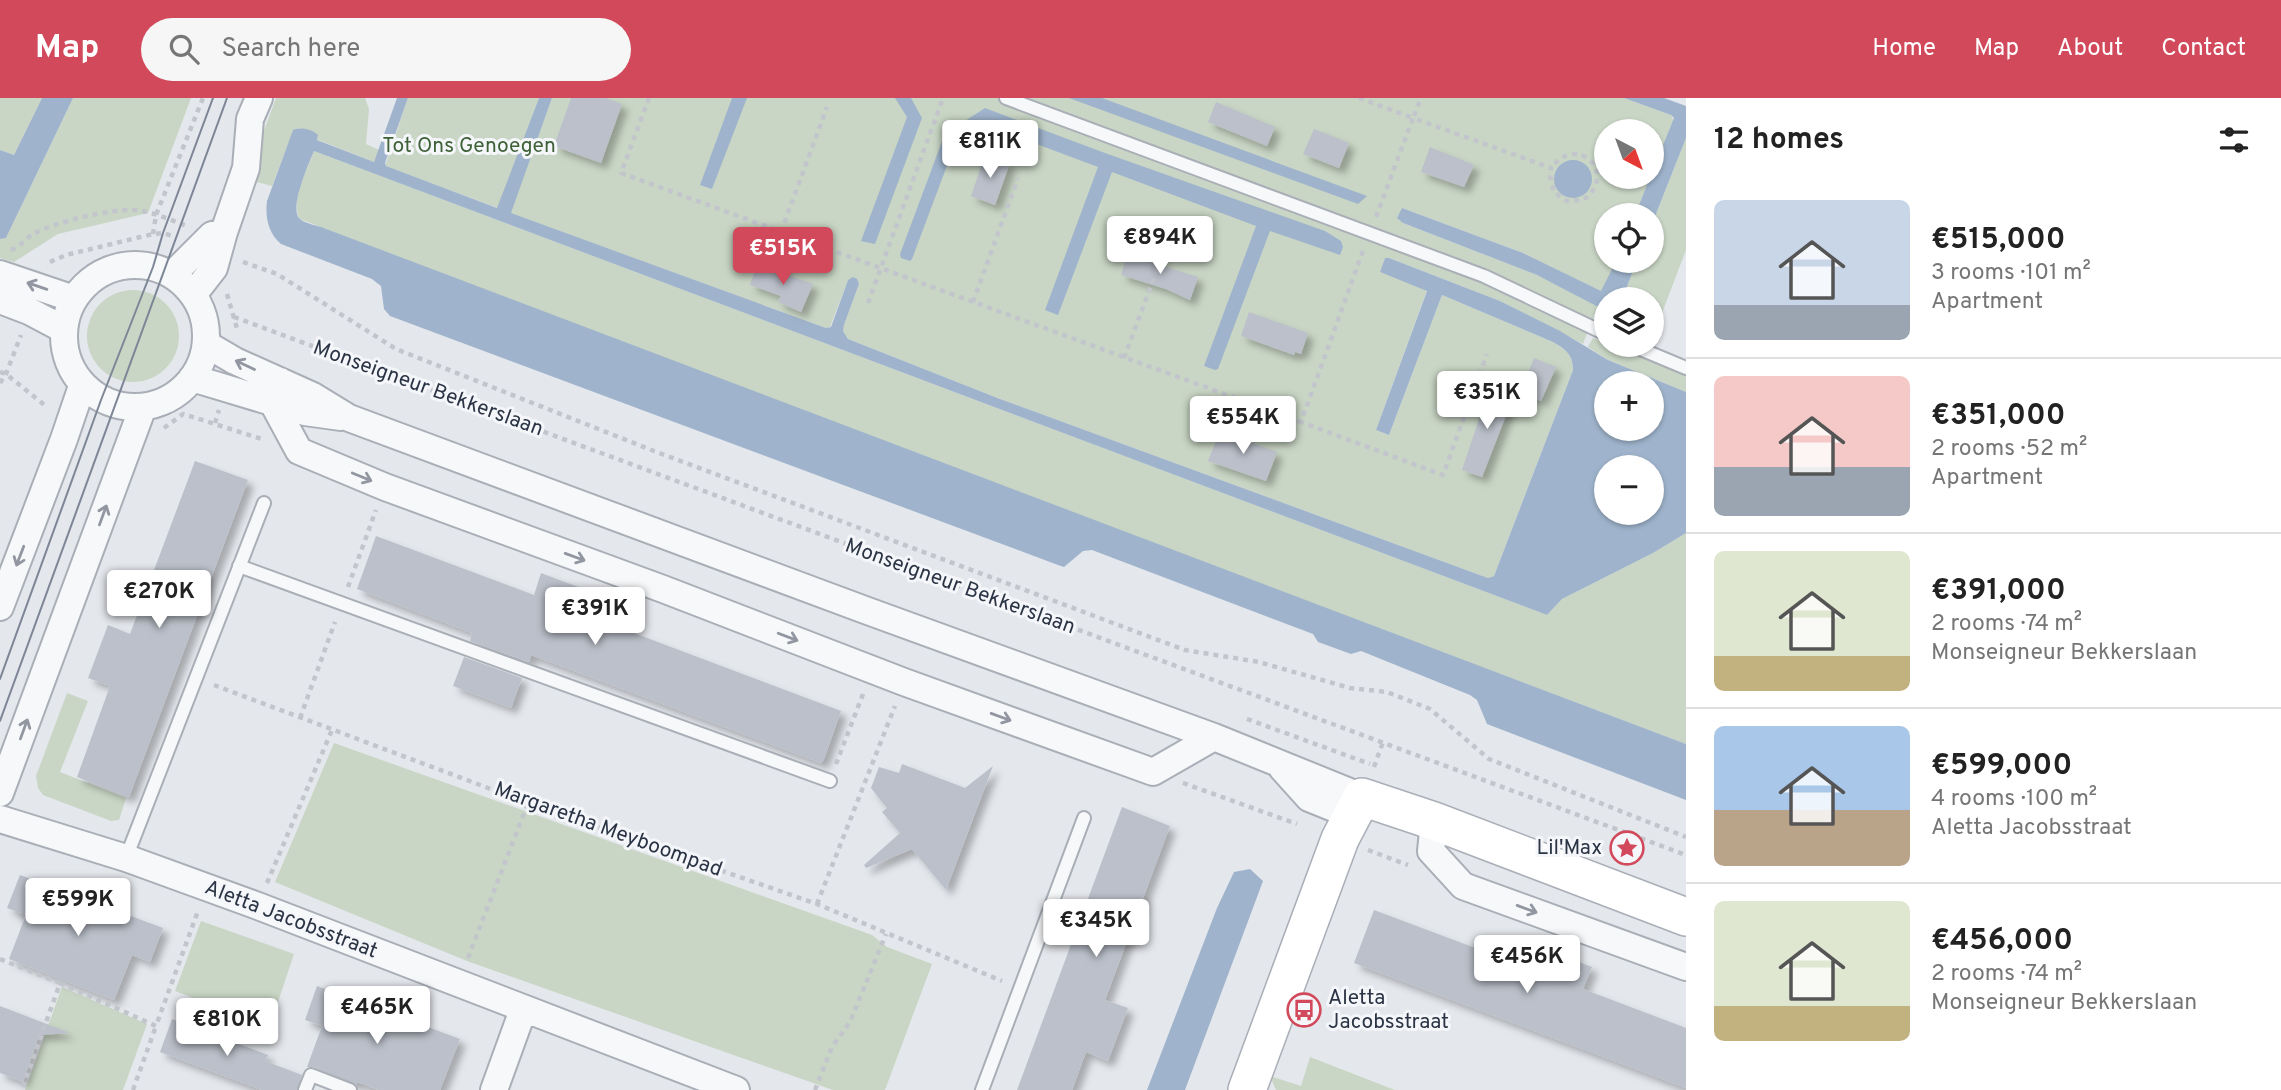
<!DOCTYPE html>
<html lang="en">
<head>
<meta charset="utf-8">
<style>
  :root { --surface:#fff; --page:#f6f6f6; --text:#222; --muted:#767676; --line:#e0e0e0; --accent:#d1495b }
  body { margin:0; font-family:Overpass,sans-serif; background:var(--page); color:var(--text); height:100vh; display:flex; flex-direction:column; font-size:26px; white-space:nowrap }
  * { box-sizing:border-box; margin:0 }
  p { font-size:23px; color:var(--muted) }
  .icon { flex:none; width:38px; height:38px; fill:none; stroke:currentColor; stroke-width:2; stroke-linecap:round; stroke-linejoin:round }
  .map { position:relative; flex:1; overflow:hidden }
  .sheet { display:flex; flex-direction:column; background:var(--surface); width:595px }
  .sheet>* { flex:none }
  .needle { width:46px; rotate:139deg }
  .controls { position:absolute; left:1594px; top:21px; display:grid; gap:14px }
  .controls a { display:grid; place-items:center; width:70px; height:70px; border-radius:50%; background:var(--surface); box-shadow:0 2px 5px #0004; font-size:35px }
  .price { position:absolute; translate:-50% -60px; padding:0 16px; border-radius:7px; background:#fff; color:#222; font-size:23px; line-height:46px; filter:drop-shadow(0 2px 4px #0008) }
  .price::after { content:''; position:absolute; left:50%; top:42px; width:21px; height:16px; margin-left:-10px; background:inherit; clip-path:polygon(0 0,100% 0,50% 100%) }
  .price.active { background:var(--accent); color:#fff }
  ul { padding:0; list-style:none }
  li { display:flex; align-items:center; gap:21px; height:175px; padding:0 28px }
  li+li { border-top:2px solid var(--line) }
  li span { display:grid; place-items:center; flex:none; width:196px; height:140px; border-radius:10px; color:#555 }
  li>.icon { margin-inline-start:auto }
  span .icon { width:84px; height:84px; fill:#fffc; stroke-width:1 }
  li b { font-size:30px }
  h2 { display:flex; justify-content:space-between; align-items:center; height:84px; padding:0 28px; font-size:30px }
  header { display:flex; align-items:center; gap:42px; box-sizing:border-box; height:98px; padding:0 35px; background:var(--accent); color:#fff }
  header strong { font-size:33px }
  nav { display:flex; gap:38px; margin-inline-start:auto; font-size:24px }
  .search { width:490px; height:63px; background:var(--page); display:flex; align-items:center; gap:18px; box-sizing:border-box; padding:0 24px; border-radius:38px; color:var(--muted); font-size:26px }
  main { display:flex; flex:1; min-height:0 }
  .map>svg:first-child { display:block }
  .green { fill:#c9d6c5 }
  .water { fill:#9fb4cc; fill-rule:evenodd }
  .building { fill:#bbc0ca; filter:url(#shadow) }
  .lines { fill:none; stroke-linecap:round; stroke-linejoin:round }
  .lane-casing { stroke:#a9aeb7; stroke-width:16 }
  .street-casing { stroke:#a9aeb7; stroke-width:30 }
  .secondary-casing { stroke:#a9aeb7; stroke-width:40 }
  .path { stroke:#c2c5cb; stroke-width:4.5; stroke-dasharray:5 5; stroke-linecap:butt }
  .lane { stroke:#f7f8fa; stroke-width:12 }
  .street { stroke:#f7f8fa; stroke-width:26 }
  .secondary { stroke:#fff; stroke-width:37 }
  .tram { stroke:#7d8696; stroke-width:2 }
  .oneway { stroke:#9196a0 }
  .labels { text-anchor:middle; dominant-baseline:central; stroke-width:6; stroke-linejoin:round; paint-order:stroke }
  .park-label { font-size:21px; fill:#3f6138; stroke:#f4f6f9 }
  .street-label { font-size:21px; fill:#2b3445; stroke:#f4f6f9 }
  .poi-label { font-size:21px; fill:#2b3445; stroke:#f4f6f9; text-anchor:end }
</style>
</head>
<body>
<header>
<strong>Map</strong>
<div class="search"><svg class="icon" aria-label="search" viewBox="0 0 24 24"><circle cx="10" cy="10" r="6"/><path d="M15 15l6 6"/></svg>Search here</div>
<nav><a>Home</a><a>Map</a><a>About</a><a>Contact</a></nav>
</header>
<main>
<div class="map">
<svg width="1686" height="992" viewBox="0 0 1686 992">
  <defs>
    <filter id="shadow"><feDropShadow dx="6" dy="6" stdDeviation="3.5" flood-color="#0004"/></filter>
  </defs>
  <rect width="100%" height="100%" fill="#e4e7ec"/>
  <path class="green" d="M0,0h42l-28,57 -14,-5z
    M73,0h118l-43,115 -90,21 -44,28 -14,-4v-19l6,-1z
    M276,0h89l4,11 -3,35 13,6 -5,12 -58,-23 -17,-11 -6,3 -21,55 -19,-5 9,-45z
    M408,0h131l-41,110 -113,-42z
    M552,0h1072l47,17 3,6 -22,53v-43h-46v46h45l-16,38h-29v46h10l-14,31 -79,-39 -121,-45 1,15 134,52 61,30 -15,39 -83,-43 -111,-43h-4l-5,14 47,18 -51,140 13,5 53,-140 111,47c12,7 20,12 20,28l-79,206 -6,2 -488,-179 -152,-60 -5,-8 1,-6 15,-41 -11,-4 -18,47 -4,1 -316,-115z
    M1686,40v112l-32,84 -2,-35h-30l15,-38h15v-37z
    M314,53l1233,464 15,-16 91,-46 33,-20v211l-1125,-424 -261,-101c-11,-15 8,-51 14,-68z
    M87 238a46 46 0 1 1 92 0a46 46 0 1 1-92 0Z
    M1593,240l93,37v17l-78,-32 -20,-13z
    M67,595l21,8 -28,71 66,26 -7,22 -8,1 -68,-26 -5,-7 -2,-12z
    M334,645l538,192 15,12 45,17 -47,126h-52l-366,-129 -192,-79z
    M201,823l93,33 -24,72 -95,-35z
    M62,889l85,37 -24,66h-98z
    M1310,959l85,33h-119l-6,-14 31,10z"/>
  <path class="water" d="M42,0h31l-67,140 -6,1v-89l14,5z
    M397,0h11l-23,65 1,3 111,42 42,-110h13l-41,115 315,115 5,-1 17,-47 5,-3 4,2 2,5 -15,41 -1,6 5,8 152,60 488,179 6,-2 79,-206c0,-16 -8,-21 -20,-28l-111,-47 -53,140 -13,-5 51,-139 -47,-19 5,-14h4l111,43 60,30 48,29 78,32v141l-33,20 -91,46 -15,16 -1233,-464c-5,12 -26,59 -14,68 5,4 14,6 21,8l1365,517v56l-199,-76 -10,-24 -7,-5 -109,-44 -10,3 -33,-12 -5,-8 -221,-84 -9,1 -19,16 -6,-2 -668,-249 -6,-7 -3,-23 -9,-7 -91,-35c-13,-11 -16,-28 -14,-43l26,-71c8,-3 19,-1 25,5l-1,5 57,22zM1606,285h46v46h-46zM1606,369h46v46h-46z
    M732,0h15l-35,91 -12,-4z
    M895,0h16l11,20 -47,126 -14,-3 46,-124z
    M1069,0h33l265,98 -9,8z
    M1624,0h40l22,8v32l-34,86v-9h-17l39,-97 -3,-3z
    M985,10l120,45 220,78 16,10 2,6 -3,8 -70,-24 -52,138 -3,1 -11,-4 52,-140 -144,-54 -54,143 -13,-5 53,-143 -115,-43 -26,15 -45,120 -2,2 -9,-3 -1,-4 47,-126 18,-7z
    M1554 81a19 19 0 1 1 38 0a19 19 0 1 1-38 0Z
    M1402,110l121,45 78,38 15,-30h21l-15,38h-16v12l-69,-36 -134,-52 -6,-5z
    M1250,771l13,12 -78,209h-38l70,-182 17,-36z"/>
  <path class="building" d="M571,0h35l16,6 -21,59 -47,-17z
    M1216,4l59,25 -8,19 -59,-24z
    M1314,31l35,14 -10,25 -36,-14z
    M1430,49l44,18 -10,22 -43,-15z
    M985,57l25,8 -15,42 -24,-9z
    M1127,157l71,22 -8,23 -24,-11 -45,-14z
    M757,167l56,19 -12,28 -23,-10 3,-6 -31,-11z
    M1249,214l59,21 -7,21 -6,-2 -1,3 -53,-19z
    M1534,260l22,9 -15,34 -21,-8z
    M1490,288l24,9 -32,82 -20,-7z
    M1220,333l57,21 -11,29 -58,-20z
    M195,363l53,19 -119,317 -52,-20 33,-91 -22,-8 20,-53 22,9z
    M376,438l158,59 7,-22 53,20 -8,22 255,96 -17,48 -3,4 -290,-108 -2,7 -59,-21 2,-8 -115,-44z
    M464,559l58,21 -11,30 -58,-22z
    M902,666l63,24 28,-22 -47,124 -34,-41 -46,19 -2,-3 36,-32 -18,-21 5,-4 -16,-20 8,-21 20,6z
    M1122,709l48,19 -65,174 23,8 -20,53 -22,-9 -14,38h-55z
    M20,777l143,53 -13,34 -18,-7 -18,45 -105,-41 17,-44 -19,-7z
    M1374,812l157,59 8,-22 53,20 -9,22 103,39v60l-332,-125z
    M317,888l143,53 -20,51h-61l-22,-8v3l-43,-18h-7l15,-41 -17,-6z
    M0,908l70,27 -31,2 -16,47 -23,-9z
    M172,921l96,36 -3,6 37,14 -6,15h-34l-102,-38z"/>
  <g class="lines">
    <defs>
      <path id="lane" d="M1006,0l478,178 122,58
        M1631,247l55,23
        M239,468l591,215
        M126,760l138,-355
        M305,992l6,-15 39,15
        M982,992l102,-272"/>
      <path id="street" d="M64 238a71 71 0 1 1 142 0a71 71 0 1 1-142 0Z
        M0,176l74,25
        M172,177l40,-40 12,-3
        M193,197l21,-27 10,-36 22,-64 4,-49 9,-21
        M0,202l29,11 34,18
        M206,246l29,17 78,35 36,22 516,192 349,127 148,60
        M192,280l113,34 36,5
        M280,283l-7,22 26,48 86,36 278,102 241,93 249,90 61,-35
        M0,509l64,-168 18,-53
        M1282,670l27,30 42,17
        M0,695l143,-386
        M0,721l126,39 132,48 478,184
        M1434,723l-3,30 32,35 223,81
        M494,992l29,-80"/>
      <path id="secondary" d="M1247,992l93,-251 22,-42 72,24 252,96"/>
    </defs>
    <use href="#lane" class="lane-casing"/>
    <use href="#street" class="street-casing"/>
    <use href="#secondary" class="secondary-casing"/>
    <path class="path" d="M649,0l-28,75 680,249
      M1359,0l54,20 8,-20
      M1376,119l37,-99 138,50 -1,8 4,16 13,9 16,-1c36,-25 -5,-68 -32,-32
      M781,134l46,-125
      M153,136l3,-19 47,-117
      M11,152c9,-3 14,-11 22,-16 22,-12 76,-25 101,-24 18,1 36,10 53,16
      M1363,153l-62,171 142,53 44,-121
      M50,164l16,-7 87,-21 10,-1 10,3
      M243,164l34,12 119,75 258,102 531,199 74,12 91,26 37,4 43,17 59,50 197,78
      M227,196l11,38
      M973,204l45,-124
      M868,205l75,-205
      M234,219l1452,538
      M1124,260l48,-128
      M0,274l6,2 41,33
      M0,285l6,-9 15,-39
      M215,325l4,-13
      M164,330l19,-14 79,25
      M348,489l28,-77
      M214,587l314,118 289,101 185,77
      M300,620l35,-96
      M1247,621l123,45
      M836,666l27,-70
      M1374,669l9,-25
      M1183,685l114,41
      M1368,752l40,15
      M267,785l65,-153
      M817,806l78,-198
      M468,860l60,-155
      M0,861l60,24 -38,107
      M60,885l96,43 42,-115
      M133,992l23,-64
      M815,992l17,-43 18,-25 36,-88"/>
    <use href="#lane" class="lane"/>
    <use href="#street" class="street"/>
    <use href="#secondary" class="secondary"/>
    <path class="tram" d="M0,581l101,-279 52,-133 10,-34 50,-135
      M0,623l227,-623"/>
  </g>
  <defs><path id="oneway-shaft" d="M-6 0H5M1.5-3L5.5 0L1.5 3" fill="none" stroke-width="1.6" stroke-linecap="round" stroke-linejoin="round" transform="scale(1.75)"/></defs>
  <g class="oneway">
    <use href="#oneway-shaft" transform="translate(37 188) rotate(-161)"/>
    <use href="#oneway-shaft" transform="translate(245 267) rotate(-155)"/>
    <use href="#oneway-shaft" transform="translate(362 379) rotate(22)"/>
    <use href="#oneway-shaft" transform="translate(103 417) rotate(-70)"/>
    <use href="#oneway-shaft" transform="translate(20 458) rotate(111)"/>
    <use href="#oneway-shaft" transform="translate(575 459) rotate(20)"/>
    <use href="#oneway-shaft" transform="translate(788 539) rotate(21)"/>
    <use href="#oneway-shaft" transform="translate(1001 619) rotate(20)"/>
    <use href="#oneway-shaft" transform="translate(24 631) rotate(-70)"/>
    <use href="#oneway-shaft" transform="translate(1527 811) rotate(20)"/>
  </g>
  <defs>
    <symbol id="sight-ring" viewBox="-11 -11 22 22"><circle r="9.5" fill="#f4f6f9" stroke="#d1495b" stroke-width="1.5"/><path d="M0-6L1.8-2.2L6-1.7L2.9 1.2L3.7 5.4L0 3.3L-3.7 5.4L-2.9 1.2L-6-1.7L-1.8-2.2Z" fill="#d1495b"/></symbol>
    <symbol id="bus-ring" viewBox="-11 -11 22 22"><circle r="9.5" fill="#f4f6f9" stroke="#d1495b" stroke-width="1.5"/><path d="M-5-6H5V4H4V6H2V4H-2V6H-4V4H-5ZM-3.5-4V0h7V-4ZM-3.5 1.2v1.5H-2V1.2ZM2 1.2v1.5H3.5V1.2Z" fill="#d1495b"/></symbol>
  </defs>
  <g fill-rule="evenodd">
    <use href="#sight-ring" x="1608" y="731" width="38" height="38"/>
    <use href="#bus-ring" x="1285" y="893" width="38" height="38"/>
  </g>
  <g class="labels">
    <g class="park-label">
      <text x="469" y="48">Tot Ons Genoegen</text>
    </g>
    <g class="street-label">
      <text transform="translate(428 291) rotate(20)">Monseigneur Bekkerslaan</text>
      <text transform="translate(960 489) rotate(20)">Monseigneur Bekkerslaan</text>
      <text transform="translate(608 732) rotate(20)">Margaretha Meyboompad</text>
      <text transform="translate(291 822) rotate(21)">Aletta Jacobsstraat</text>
    </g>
    <g class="poi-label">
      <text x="1602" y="750">Lil'Max</text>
      <text x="1328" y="900" text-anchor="start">Aletta<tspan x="1328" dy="24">Jacobsstraat</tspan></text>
    </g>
  </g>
</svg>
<div class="controls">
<a><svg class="needle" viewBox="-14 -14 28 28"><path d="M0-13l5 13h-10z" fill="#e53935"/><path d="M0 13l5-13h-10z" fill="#767676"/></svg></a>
<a><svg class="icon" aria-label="locate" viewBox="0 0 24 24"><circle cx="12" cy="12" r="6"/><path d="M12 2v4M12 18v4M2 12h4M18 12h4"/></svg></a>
<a><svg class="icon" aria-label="layers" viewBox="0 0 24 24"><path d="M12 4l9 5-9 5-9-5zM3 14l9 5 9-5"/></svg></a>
<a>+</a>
<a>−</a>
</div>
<b class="price" style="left:990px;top:82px">€811K</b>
<b class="price" style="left:1160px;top:178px">€894K</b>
<b class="price active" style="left:783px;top:189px">€515K</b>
<b class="price" style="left:1487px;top:333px">€351K</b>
<b class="price" style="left:1243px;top:358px">€554K</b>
<b class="price" style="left:159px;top:532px">€270K</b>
<b class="price" style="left:595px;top:549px">€391K</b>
<b class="price" style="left:78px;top:840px">€599K</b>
<b class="price" style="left:1096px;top:861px">€345K</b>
<b class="price" style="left:1527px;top:897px">€456K</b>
<b class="price" style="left:377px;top:948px">€465K</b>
<b class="price" style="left:227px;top:960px">€810K</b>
</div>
<section class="sheet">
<h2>12 homes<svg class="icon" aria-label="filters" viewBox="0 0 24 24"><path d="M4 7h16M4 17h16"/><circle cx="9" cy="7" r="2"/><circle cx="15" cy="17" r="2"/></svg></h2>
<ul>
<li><span style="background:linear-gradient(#c9d6e8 75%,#9aa5b1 0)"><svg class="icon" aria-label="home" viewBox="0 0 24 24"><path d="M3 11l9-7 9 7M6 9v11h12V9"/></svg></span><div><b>€515,000</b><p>3 rooms · 101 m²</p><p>Apartment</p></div></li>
<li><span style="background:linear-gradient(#f6c9c9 65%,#9aa5b1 0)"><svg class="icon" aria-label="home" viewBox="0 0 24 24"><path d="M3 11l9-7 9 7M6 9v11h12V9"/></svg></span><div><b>€351,000</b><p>2 rooms · 52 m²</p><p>Apartment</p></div></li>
<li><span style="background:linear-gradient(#dfe7d0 75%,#c2b280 0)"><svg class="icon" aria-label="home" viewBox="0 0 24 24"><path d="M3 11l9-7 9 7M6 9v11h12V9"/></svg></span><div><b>€391,000</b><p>2 rooms · 74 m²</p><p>Monseigneur Bekkerslaan</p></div></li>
<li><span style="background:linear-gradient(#a9c7e8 60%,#b9a48a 0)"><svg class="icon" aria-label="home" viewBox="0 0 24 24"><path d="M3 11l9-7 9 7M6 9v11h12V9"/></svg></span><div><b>€599,000</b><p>4 rooms · 100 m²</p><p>Aletta Jacobsstraat</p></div></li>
<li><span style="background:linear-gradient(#dfe7d0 75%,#c2b280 0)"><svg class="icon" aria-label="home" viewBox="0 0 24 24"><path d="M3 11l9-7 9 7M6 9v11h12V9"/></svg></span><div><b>€456,000</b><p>2 rooms · 74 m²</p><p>Monseigneur Bekkerslaan</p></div></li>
</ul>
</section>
</main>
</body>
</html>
